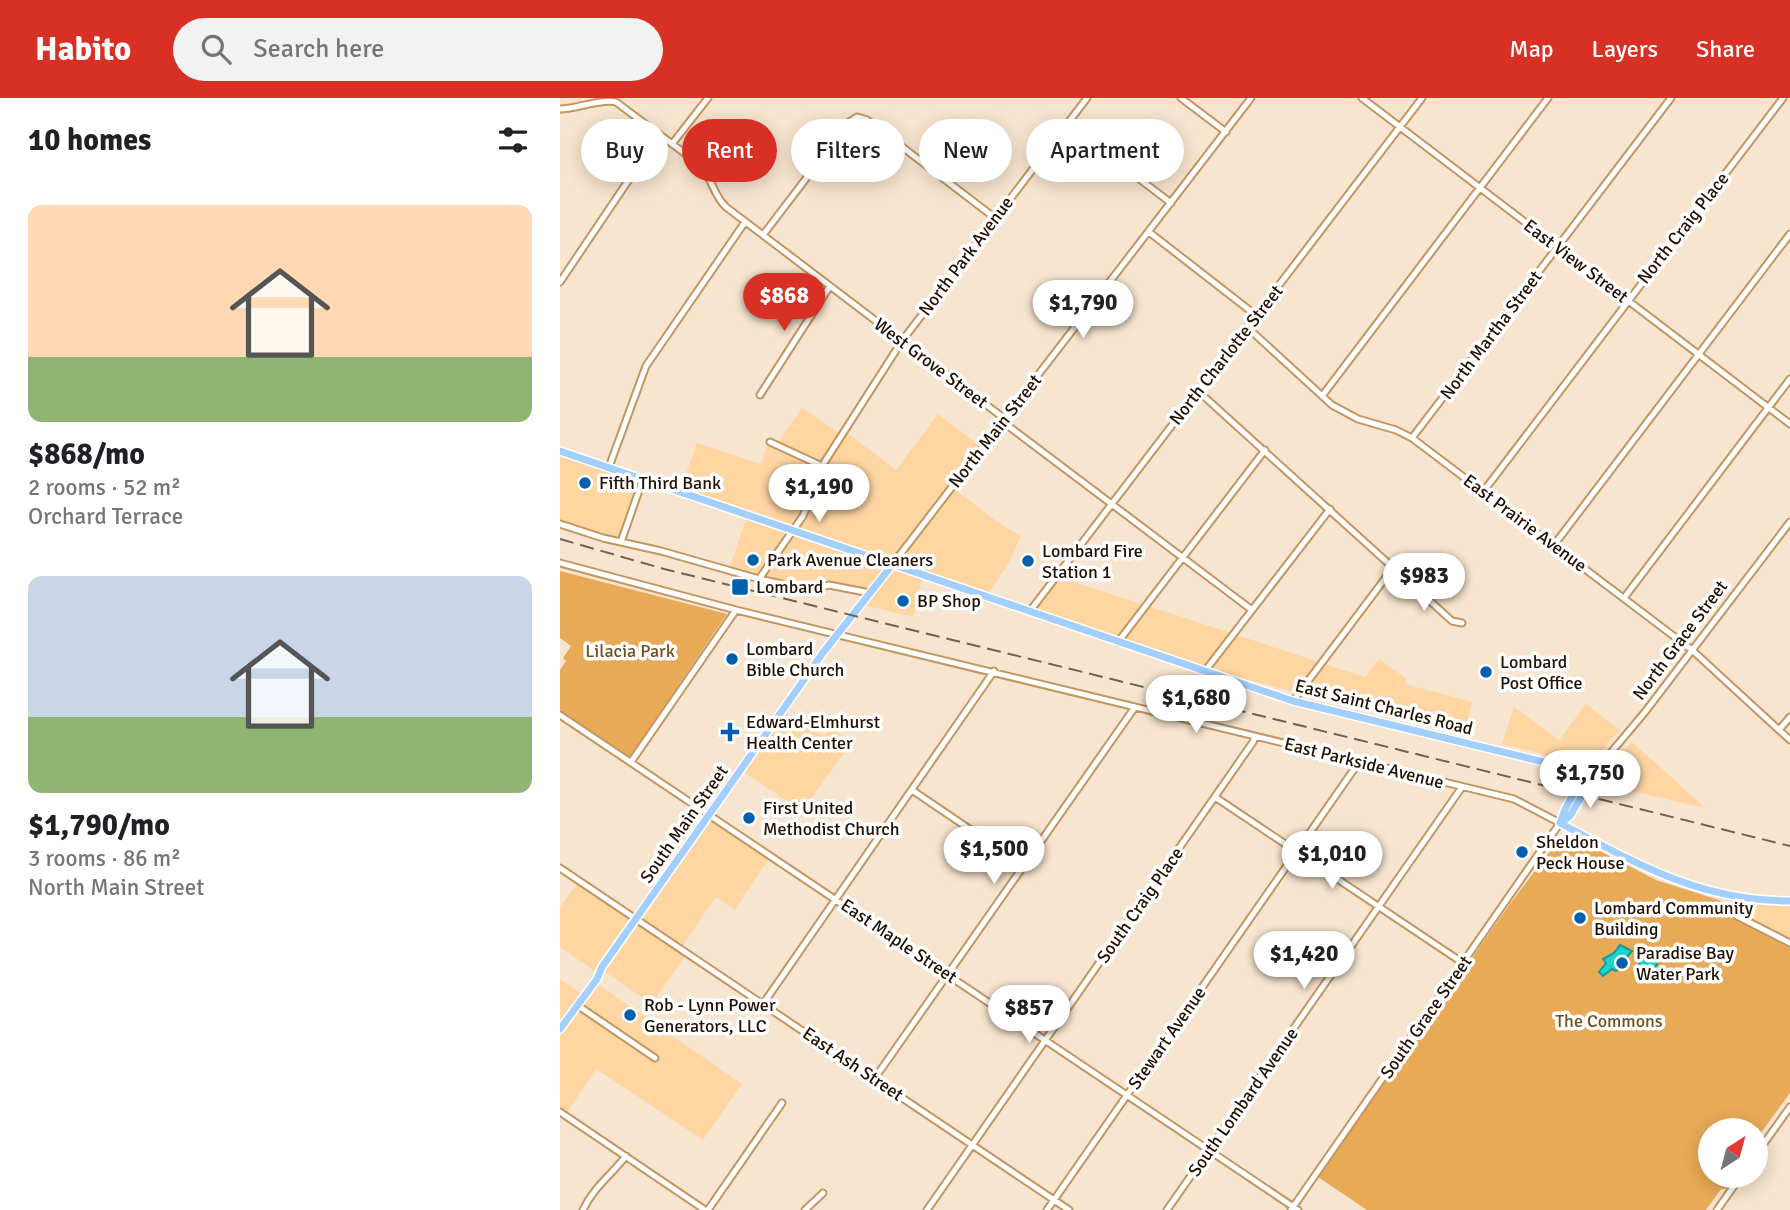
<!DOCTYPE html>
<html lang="en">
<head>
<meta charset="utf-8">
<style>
  :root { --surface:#fff; --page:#f2f2f2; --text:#202124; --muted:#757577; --accent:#d93025 }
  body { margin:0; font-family:Signika,sans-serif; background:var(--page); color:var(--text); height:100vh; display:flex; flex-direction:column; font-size:26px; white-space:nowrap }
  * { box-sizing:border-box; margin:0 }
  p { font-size:23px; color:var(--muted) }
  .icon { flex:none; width:38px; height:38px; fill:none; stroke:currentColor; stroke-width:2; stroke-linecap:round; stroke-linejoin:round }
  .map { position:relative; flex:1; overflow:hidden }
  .side { display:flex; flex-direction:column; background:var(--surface); width:560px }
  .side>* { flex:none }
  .guide { position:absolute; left:21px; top:21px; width:665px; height:63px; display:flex; gap:14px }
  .needle { width:46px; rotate:36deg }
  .tools { position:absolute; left:1138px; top:1020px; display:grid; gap:14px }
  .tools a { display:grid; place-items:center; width:70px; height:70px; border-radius:50%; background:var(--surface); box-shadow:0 4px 18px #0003; font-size:35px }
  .price { position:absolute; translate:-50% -60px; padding:0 16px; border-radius:24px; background:#fff; color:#222; font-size:23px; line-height:46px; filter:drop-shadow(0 2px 4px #0008) }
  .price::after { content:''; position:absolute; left:50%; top:42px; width:21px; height:16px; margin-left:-10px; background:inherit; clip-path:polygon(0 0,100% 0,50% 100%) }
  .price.on { background:var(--accent); color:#fff }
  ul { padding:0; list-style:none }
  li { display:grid; align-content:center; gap:14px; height:371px; padding:0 28px }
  li span { display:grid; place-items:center; height:217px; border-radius:14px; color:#555 }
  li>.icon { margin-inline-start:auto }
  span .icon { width:126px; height:126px; fill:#fffc; stroke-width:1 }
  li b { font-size:30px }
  h2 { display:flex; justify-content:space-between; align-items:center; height:84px; padding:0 28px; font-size:30px }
  .tag { padding:0 24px; border-radius:32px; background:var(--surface); box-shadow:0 4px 18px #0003; font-size:24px; line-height:63px }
  .tag.on { background:var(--accent); color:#fff }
  header { display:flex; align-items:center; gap:42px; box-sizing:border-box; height:98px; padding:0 35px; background:var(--accent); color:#fff }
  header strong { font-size:33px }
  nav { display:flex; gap:38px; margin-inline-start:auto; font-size:24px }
  .search { width:490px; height:63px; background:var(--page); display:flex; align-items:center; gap:18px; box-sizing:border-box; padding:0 24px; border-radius:38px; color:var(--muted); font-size:26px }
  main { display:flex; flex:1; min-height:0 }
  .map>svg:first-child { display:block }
  .built { fill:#ffd5a2 }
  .green { fill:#e9aa58 }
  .water { fill:#18d5d0; stroke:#1b9a92; stroke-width:2 }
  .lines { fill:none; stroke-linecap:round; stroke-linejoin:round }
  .minor-casing { stroke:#c3965f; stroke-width:9 }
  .major-casing { stroke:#fff; stroke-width:10 }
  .minor { stroke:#fff; stroke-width:5 }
  .major { stroke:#a3cffe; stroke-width:7 }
  .rail { stroke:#72614e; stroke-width:2; stroke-dasharray:14 7; stroke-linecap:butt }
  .poi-dot { fill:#0060ad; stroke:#fff; stroke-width:2.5 }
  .labels { text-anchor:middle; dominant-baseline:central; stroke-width:7; stroke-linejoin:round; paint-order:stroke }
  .street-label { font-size:18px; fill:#211000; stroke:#fff }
  .poi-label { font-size:18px; fill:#211000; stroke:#fff; text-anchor:start }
  .park-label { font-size:18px; fill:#724f1f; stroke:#fff }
</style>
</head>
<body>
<header>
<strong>Habito</strong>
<div class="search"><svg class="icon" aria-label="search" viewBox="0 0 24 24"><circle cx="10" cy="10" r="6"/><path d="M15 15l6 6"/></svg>Search here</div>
<nav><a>Map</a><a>Layers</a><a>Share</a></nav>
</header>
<main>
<section class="side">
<h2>10 homes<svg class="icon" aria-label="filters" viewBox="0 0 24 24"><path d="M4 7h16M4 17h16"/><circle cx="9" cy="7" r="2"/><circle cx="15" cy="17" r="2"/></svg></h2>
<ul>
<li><span style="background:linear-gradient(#ffd9b3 70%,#8fb573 0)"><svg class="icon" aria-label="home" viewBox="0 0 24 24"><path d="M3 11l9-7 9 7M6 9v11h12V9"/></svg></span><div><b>$868/mo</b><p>2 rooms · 52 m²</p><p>Orchard Terrace</p></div></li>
<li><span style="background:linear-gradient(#c9d6e8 65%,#8fb573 0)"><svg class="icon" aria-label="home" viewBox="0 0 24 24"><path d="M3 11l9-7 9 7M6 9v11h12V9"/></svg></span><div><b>$1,790/mo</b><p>3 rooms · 86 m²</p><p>North Main Street</p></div></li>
</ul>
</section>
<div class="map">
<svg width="1230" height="1112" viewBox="0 0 1230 1112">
  <rect width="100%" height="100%" fill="#f8e5cf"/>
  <path class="built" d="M242,310l37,25 7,-1 50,38 42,-56 47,36 -31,39 49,37 18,10 -14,30 -19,28 -307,-106 16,-45 64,21 8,-25 9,4z
    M0,355l84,29 -20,59 -44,-12 -20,-8z
    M187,418l142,50 -24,31 -36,-9 -14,6 -87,-21z
    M333,470l29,9 -9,40 -49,-12z
    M499,479l306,100 14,-18 28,20 -2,5 67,18 -8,33 -259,-66 -170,-59z
    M1026,606l34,26 -31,35 -87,-21 12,-37 45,33z
    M226,614l37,24 8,-8 21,14 -50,69 -60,-40z
    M1072,644l59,53 14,13 -108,-25z
    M149,720l61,39 -35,53 -19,-13 -34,49 -41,-27z
    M18,784l54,37 -36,53 -36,-25v-40z
    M1178,801l30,5 22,-1v39l-50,-27 -3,-3z
    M78,825l47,33 -33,48 -47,-32z
    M0,881l22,15 -18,26 -4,-3z
    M36,885l146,101 -39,56 -107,-71 -32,48 -4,-2v-79z"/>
  <path class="green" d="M0,473l167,43 -97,143 -70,-47v-40l6,-9 -3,-3 8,-12 -11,-8z
    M1009,737l87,45 72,23 6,14 56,31v145l-35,48v-11h-45v46h21l-6,7 5,2 -3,4h-6l-15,21h-339l-49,-33 194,-276 46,-60 5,-5z"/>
  <path class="water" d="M1060,847l12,6 -11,13 2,5h-5l-2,2 -4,-2 -9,7 -4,-4 7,-9 -3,-4 11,-6z
    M1085,854l15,7 -10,18 -14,-8z"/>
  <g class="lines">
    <defs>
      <path id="minor" d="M621,0l45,34
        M802,0l428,326
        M0,11c17,0 42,-11 56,-7l83,62c13,13 14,31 27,43l279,212
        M507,26l104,79
        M112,46l36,-46
        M589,134l108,84
        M203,137l86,-113 8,-5 10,3 128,98
        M0,184l99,-147
        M688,230l84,77 26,14 38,11 16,8 280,212 98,90
        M638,293l254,230 10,2
        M200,297l70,-109
        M762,298l226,-298
        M443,324l249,188
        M852,340l259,-340
        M210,344l52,24
        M49,369l37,-101 99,-144
        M923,394l300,-394
        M0,426l43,14 58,13 98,28 50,11 20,-5 41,8
        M61,444l22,-63
        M994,447l236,-311
        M0,465l176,47 778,189 46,24 -269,387
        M332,467l359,-467
        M199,481l44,-63 19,-50 80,-125 185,-243
        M1064,500l166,-219
        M470,513l392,-513
        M558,544l147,-192
        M645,573l125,-162
        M733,603l100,-133
        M0,617l738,495
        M1219,632l11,-13
        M71,664l105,-152
        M1033,676l52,-62 145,-190
        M352,692l112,76
        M655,699l248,166
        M0,770l509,342
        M1176,799l-2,12 3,7 53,27
        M203,906l231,-333
        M17,907l78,53
        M315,980l260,-371
        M0,1014l145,98
        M1195,1058l35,-49
        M23,1112c10,-22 28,-35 43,-54
        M148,1112l74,-107
        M245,1112l18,-17
        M367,1112l326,-468 2,-6
        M487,1112l312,-448
        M607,1112l295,-423
        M1157,1112l24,-34"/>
      <path id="major" d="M0,353l733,250 300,73
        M1000,725c77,41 140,78 230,78
        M1000,725c6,-19 17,-37 33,-49
        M1001,725l9,-7 22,-38
        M0,931l37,-50 5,-12 220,-313 70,-89"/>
    </defs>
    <use href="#minor" class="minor-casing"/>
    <use href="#major" class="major-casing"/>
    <use href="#minor" class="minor"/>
    <use href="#major" class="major"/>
    <path class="rail" d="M0,441l104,30 1126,277"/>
  </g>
  <g class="poi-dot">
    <circle cx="25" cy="385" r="7"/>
    <circle cx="193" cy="462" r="7"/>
    <circle cx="468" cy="463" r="7"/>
    <rect x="171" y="480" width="18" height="18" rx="3.5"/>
    <circle cx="343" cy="503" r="7"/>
    <circle cx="172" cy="561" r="7"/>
    <circle cx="926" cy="574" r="7"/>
    <path d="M166.5 623.5h7v7h7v7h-7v7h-7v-7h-7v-7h7z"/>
    <circle cx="189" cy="720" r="7"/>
    <circle cx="962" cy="754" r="7"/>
    <circle cx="1020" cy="820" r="7"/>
    <circle cx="1062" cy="865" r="7"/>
    <circle cx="70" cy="917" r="7"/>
  </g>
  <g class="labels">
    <g class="street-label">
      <text transform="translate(1123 130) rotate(-52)">North Craig Place</text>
      <text transform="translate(406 158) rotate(-53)">North Park Avenue</text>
      <text transform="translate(1016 163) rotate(37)">East View Street</text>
      <text transform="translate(931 237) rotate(-53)">North Martha Street</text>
      <text transform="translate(666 257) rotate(-52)">North Charlotte Street</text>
      <text transform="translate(371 265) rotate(37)">West Grove Street</text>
      <text transform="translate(435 333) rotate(-52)">North Main Street</text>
      <text transform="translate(965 425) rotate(37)">East Prairie Avenue</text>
      <text transform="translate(1120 542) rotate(-53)">North Grace Street</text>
      <text transform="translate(824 609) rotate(14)">East Saint Charles Road</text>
      <text transform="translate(804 665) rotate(14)">East Parkside Avenue</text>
      <text transform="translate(124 726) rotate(-55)">South Main Street</text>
      <text transform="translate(580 807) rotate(-55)">South Craig Place</text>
      <text transform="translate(339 843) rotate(34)">East Maple Street</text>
      <text transform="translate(866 919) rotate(-55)">South Grace Street</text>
      <text transform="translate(607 940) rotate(-55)">Stewart Avenue</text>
      <text transform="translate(293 966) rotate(34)">East Ash Street</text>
      <text transform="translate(683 1004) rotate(-55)">South Lombard Avenue</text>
    </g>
    <g class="poi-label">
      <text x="39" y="385">Fifth Third Bank</text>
      <text x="482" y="453">Lombard Fire<tspan x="482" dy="21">Station 1</tspan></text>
      <text x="207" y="462">Park Avenue Cleaners</text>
      <text x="196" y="489">Lombard</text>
      <text x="357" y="503">BP Shop</text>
      <text x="186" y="551">Lombard<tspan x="186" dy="21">Bible Church</tspan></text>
      <text x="940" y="564">Lombard<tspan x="940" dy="21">Post Office</tspan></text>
      <text x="186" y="624">Edward-Elmhurst<tspan x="186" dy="21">Health Center</tspan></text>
      <text x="203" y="710">First United<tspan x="203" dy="21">Methodist Church</tspan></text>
      <text x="976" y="744">Sheldon<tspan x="976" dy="21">Peck House</tspan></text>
      <text x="1034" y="810">Lombard Community<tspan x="1034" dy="21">Building</tspan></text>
      <text x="1076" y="855">Paradise Bay<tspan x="1076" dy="21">Water Park</tspan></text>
      <text x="84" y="907">Rob - Lynn Power<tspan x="84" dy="21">Generators, LLC</tspan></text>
    </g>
    <g class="park-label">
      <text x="70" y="553">Lilacia Park</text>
      <text x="1049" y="923">The Commons</text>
    </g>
  </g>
</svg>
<div class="tools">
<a><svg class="needle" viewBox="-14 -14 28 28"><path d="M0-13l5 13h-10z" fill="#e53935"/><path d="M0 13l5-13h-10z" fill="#757577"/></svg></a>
</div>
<b class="price on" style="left:224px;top:235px">$868</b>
<b class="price" style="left:523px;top:242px">$1,790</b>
<b class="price" style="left:259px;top:426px">$1,190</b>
<b class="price" style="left:864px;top:515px">$983</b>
<b class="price" style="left:636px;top:637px">$1,680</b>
<b class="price" style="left:1030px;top:712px">$1,750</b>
<b class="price" style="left:434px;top:788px">$1,500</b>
<b class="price" style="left:772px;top:793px">$1,010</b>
<b class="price" style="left:744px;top:893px">$1,420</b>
<b class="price" style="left:469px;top:947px">$857</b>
<div class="guide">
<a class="tag">Buy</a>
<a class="tag on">Rent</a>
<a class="tag">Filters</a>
<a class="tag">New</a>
<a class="tag">Apartment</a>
</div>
</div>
</main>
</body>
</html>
